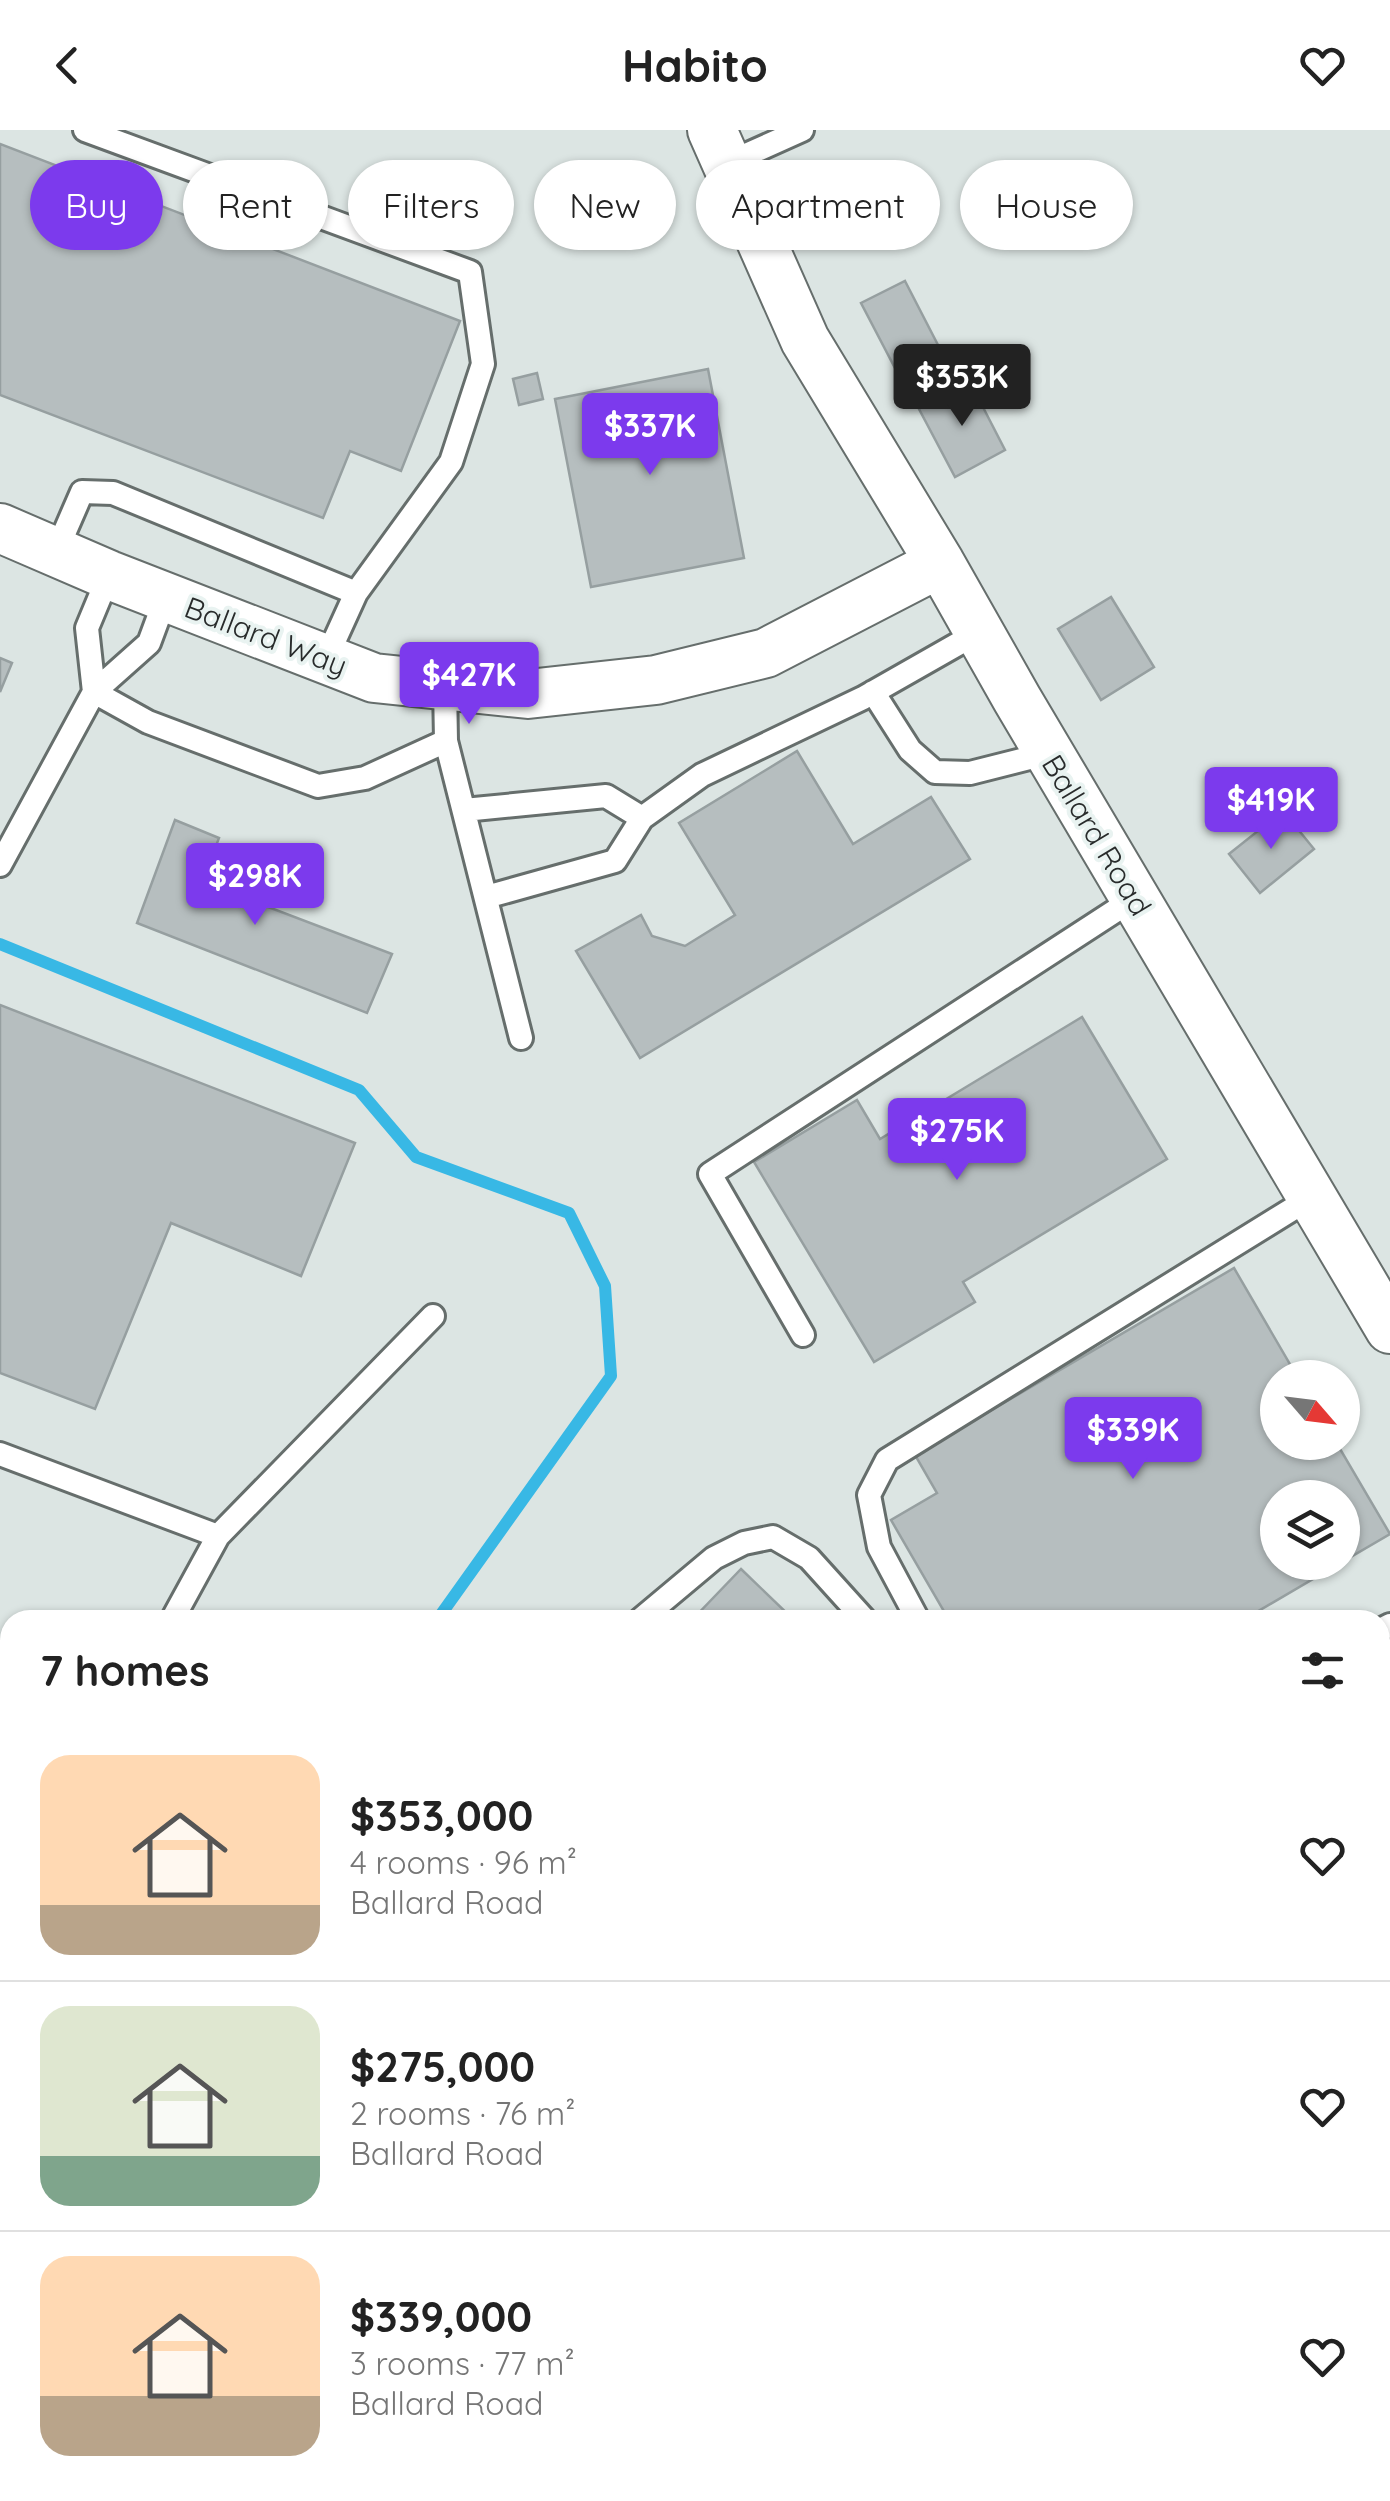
<!DOCTYPE html>
<html lang="en">
<head>
<meta charset="utf-8">
<style>
  :root { --surface:#fff; --page:#f6f6f6; --text:#222; --muted:#767676; --line:#e0e0e0; --accent:#7c3aed }
  body { margin:0; font-family:Quicksand,sans-serif; background:var(--page); color:var(--text); height:100vh; display:flex; flex-direction:column; font-size:38px; white-space:nowrap }
  * { box-sizing:border-box; margin:0 }
  p { font-size:32px; color:var(--muted) }
  .icon { flex:none; width:55px; height:55px; fill:none; stroke:currentColor; stroke-width:2; stroke-linecap:round; stroke-linejoin:round }
  .map { position:relative; flex:1; overflow:hidden }
  .drawer { position:absolute; left:0px; top:1480px; width:1390px; height:892px; display:flex; flex-direction:column; background:var(--surface); border-radius:30px 30px 0 0; box-shadow:0 2px 8px #0004 }
  .drawer>* { flex:none }
  .banner { position:absolute; left:30px; top:30px; width:1330px; height:90px; display:flex; gap:20px }
  .needle { width:65px; rotate:118deg }
  .tools { position:absolute; left:1260px; top:1230px; display:grid; gap:20px }
  .tools a { display:grid; place-items:center; width:100px; height:100px; border-radius:50%; background:var(--surface); box-shadow:0 2px 8px #0004; font-size:50px }
  .price { position:absolute; translate:-50% -85px; padding:0 22px; border-radius:10px; background:var(--accent); color:#fff; font-size:32px; line-height:65px; filter:drop-shadow(0 2px 5px #0008) }
  .price::after { content:''; position:absolute; left:50%; top:60px; width:30px; height:22px; margin-left:-15px; background:inherit; clip-path:polygon(0 0,100% 0,50% 100%) }
  .price.current { background:#222; color:#fff }
  ul { padding:0; list-style:none }
  li { display:flex; align-items:center; gap:30px; height:250px; padding:0 40px }
  li+li { border-top:2px solid var(--line) }
  li span { display:grid; place-items:center; flex:none; width:280px; height:200px; border-radius:30px; color:#555 }
  li>.icon { margin-inline-start:auto }
  span .icon { width:120px; height:120px; fill:#fffc; stroke-width:1 }
  li b { font-size:42px }
  h2 { display:flex; justify-content:space-between; align-items:center; height:120px; padding:0 40px; font-size:42px }
  .tag { padding:0 35px; border-radius:45px; background:var(--surface); box-shadow:0 2px 8px #0004; font-size:35px; line-height:90px }
  .tag.current { background:var(--accent); color:#fff }
  header { display:flex; justify-content:space-between; align-items:center; height:130px; padding:0 40px; background:var(--surface); font-size:45px; font-weight:700 }
  .map>svg:first-child { display:block }
  .lines { fill:none; stroke-linecap:round; stroke-linejoin:round }
  .stream { stroke:#38b8e5; stroke-width:12 }
  .building { fill:#b6bebf; stroke:#969fa0; stroke-width:2.5 }
  .lane-casing { stroke:#666e6c; stroke-width:28 }
  .street-casing { stroke:#666e6c; stroke-width:52 }
  .lane { stroke:#fff; stroke-width:22 }
  .street { stroke:#fff; stroke-width:48 }
  .labels { text-anchor:middle; dominant-baseline:central; stroke-width:8; stroke-linejoin:round; paint-order:stroke }
  .street-label { font-size:30px; fill:#282b2b; stroke:#e9f3f1 }
</style>
</head>
<body>
<header><svg class="icon" aria-label="back" viewBox="0 0 24 24"><path d="M15 5l-7 7 7 7"/></svg>Habito<svg class="icon" aria-label="heart" viewBox="0 0 24 24"><path d="M12 20l-8-8c-3-5 5-10 8-4 3-6 11-1 8 4z"/></svg></header>
<div class="map">
<svg width="1390" height="2371" viewBox="0 0 1390 2371">
  <rect width="100%" height="100%" fill="#dce5e3"/>
  <g class="lines">
    <path class="stream" d="M0,814l359,146 57,67 153,56 36,73 6,90 -174,244"/>
  </g>
  <path class="building" d="M0,14l460,177 -59,150 -51,-20 -27,67 -323,-123z
    M905,151l34,66 -43,23 -35,-67z
    M708,239l36,189 -153,29 -36,-188z
    M537,243l6,26 -24,6 -6,-26z
    M970,252l35,68 -50,27 -36,-68z
    M1111,467l43,70 -53,33 -43,-71z
    M0,528l12,5 -12,29z
    M797,621l56,93 78,-47 39,62 -330,199 -64,-107 65,-36 11,21 33,10 50,-31 -56,-92z
    M1283,681l31,38 -54,44 -31,-39z
    M175,690l44,18 -17,44 190,72 -25,59 -230,-90z
    M0,875l355,138 -54,133 -130,-53 -76,186 -95,-36z
    M1082,887l85,142 -204,123 12,20 -101,60 -120,-200 103,-62 23,39z
    M1234,1138l64,110h-20v64h58l54,92 -48,28v-64h-64v64h64l-99,58h-294l-58,-100 46,-27 -22,-38z
    M741,1439l53,51h-102z
    M1390,2311v60h-38l6,-9h22v-35z
    M65,2362h134l2,3 2,-3 495,1 -8,8h-633z"/>
  <g class="lines">
    <defs>
      <path id="lane" d="M85,0l385,142 13,92 -32,98 -95,131 -30,66
        M728,33l74,-33
        M56,422l26,-60 31,1 243,100
        M94,562l54,30 170,64 47,-8 81,-37 -1,-56
        M94,562l-7,-64 22,-53
        M873,562l37,58 25,22 35,1 79,-20
        M446,611l75,297
        M464,680l142,-14 36,22 -27,43 -129,36
        M642,688l60,-43 161,-77 116,-66
        M0,735l94,-173 55,-49 17,-46
        M803,1205l-93,-161 425,-276
        M0,1324l218,82 -46,84
        M218,1406l215,-220
        M640,1490l74,-62 30,-15 29,-6 36,21 56,62
        M918,1490l-39,-73 -10,-52 18,-35 425,-263
        M1380,1500l10,-5
        M1380,1629l10,-6
        M1382,1738l8,-5
        M1380,2149l10,-16
        M1128,2371l5,-9
        M1242,2371l5,-9"/>
      <path id="street" d="M712,0l93,210 135,223 77,136 373,630
        M0,398l109,47 265,103 154,16 128,-14 110,-27 174,-90
        M0,1535l10,8
        M868,2362l9,9"/>
    </defs>
    <use href="#lane" class="lane-casing"/>
    <use href="#street" class="street-casing"/>
    <use href="#lane" class="lane"/>
    <use href="#street" class="street"/>
  </g>
  <g class="labels">
    <g class="street-label">
      <text transform="translate(266 506) rotate(21)">Ballard Way</text>
      <text transform="translate(1097 705) rotate(59)">Ballard Road</text>
    </g>
  </g>
</svg>
<div class="tools">
<a><svg class="needle" viewBox="-14 -14 28 28"><path d="M0-13l5 13h-10z" fill="#e53935"/><path d="M0 13l5-13h-10z" fill="#767676"/></svg></a>
<a><svg class="icon" aria-label="layers" viewBox="0 0 24 24"><path d="M12 4l9 5-9 5-9-5zM3 14l9 5 9-5"/></svg></a>
</div>
<b class="price current" style="left:962px;top:299px">$353K</b>
<b class="price" style="left:650px;top:348px">$337K</b>
<b class="price" style="left:469px;top:597px">$427K</b>
<b class="price" style="left:1271px;top:722px">$419K</b>
<b class="price" style="left:255px;top:798px">$298K</b>
<b class="price" style="left:957px;top:1053px">$275K</b>
<b class="price" style="left:1133px;top:1352px">$339K</b>
<div class="banner">
<a class="tag current">Buy</a>
<a class="tag">Rent</a>
<a class="tag">Filters</a>
<a class="tag">New</a>
<a class="tag">Apartment</a>
<a class="tag">House</a>
</div>
<section class="drawer">
<h2>7 homes<svg class="icon" aria-label="filters" viewBox="0 0 24 24"><path d="M4 7h16M4 17h16"/><circle cx="9" cy="7" r="2"/><circle cx="15" cy="17" r="2"/></svg></h2>
<ul>
<li><span style="background:linear-gradient(#ffd9b3 75%,#b9a48a 0)"><svg class="icon" aria-label="home" viewBox="0 0 24 24"><path d="M3 11l9-7 9 7M6 9v11h12V9"/></svg></span><div><b>$353,000</b><p>4 rooms · 96 m²</p><p>Ballard Road</p></div><svg class="icon" aria-label="heart" viewBox="0 0 24 24"><path d="M12 20l-8-8c-3-5 5-10 8-4 3-6 11-1 8 4z"/></svg></li>
<li><span style="background:linear-gradient(#dfe7d0 75%,#7fa58c 0)"><svg class="icon" aria-label="home" viewBox="0 0 24 24"><path d="M3 11l9-7 9 7M6 9v11h12V9"/></svg></span><div><b>$275,000</b><p>2 rooms · 76 m²</p><p>Ballard Road</p></div><svg class="icon" aria-label="heart" viewBox="0 0 24 24"><path d="M12 20l-8-8c-3-5 5-10 8-4 3-6 11-1 8 4z"/></svg></li>
<li><span style="background:linear-gradient(#ffd9b3 70%,#b9a48a 0)"><svg class="icon" aria-label="home" viewBox="0 0 24 24"><path d="M3 11l9-7 9 7M6 9v11h12V9"/></svg></span><div><b>$339,000</b><p>3 rooms · 77 m²</p><p>Ballard Road</p></div><svg class="icon" aria-label="heart" viewBox="0 0 24 24"><path d="M12 20l-8-8c-3-5 5-10 8-4 3-6 11-1 8 4z"/></svg></li>
</ul>
</section>
</div>
</body>
</html>
